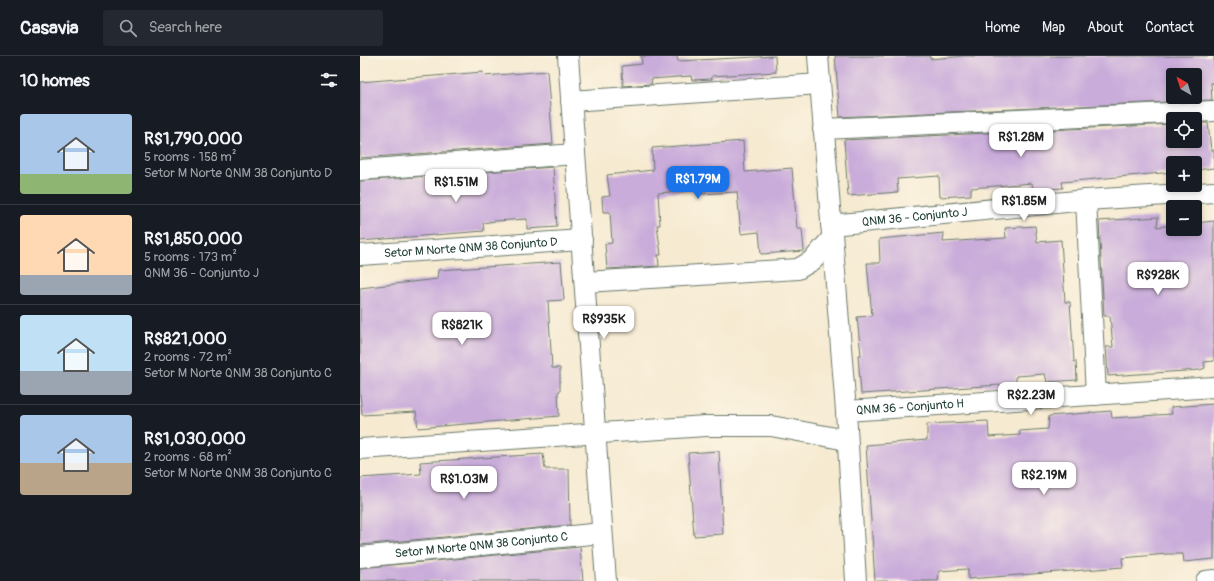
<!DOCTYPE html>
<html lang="en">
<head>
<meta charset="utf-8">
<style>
  :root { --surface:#171b24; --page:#242831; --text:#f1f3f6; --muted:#9ea1a6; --line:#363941; --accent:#1a73e8 }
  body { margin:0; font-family:Pangolin,sans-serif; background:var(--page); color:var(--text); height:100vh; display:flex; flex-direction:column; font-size:15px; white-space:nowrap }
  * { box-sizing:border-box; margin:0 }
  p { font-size:13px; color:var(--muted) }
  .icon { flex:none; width:22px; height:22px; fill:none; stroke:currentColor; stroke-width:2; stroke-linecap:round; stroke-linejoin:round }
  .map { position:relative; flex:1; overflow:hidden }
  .sheet { display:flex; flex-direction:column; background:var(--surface); width:360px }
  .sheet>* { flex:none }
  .needle { width:26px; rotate:321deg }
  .tools { position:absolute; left:806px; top:12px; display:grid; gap:8px }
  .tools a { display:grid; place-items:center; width:36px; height:36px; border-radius:4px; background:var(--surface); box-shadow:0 2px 6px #0003; font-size:20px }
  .price { position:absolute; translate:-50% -34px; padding:0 9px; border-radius:8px; background:#fff; color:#222; font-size:13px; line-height:26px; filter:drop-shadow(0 1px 2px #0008) }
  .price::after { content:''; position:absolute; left:50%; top:24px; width:12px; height:9px; margin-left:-6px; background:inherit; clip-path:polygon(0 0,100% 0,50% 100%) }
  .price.on { background:var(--accent); color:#fff }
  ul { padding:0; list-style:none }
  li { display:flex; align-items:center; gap:12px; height:100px; padding:0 20px }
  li+li { border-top:1px solid var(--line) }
  li span { display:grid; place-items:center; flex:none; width:112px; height:80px; border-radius:4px; color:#555 }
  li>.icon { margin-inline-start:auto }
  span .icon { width:48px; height:48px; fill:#fffc; stroke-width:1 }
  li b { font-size:17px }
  h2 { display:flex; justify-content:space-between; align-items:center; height:48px; padding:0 20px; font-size:17px }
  header { display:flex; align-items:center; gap:24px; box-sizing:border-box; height:56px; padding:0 20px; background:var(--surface); border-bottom:1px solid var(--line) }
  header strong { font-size:19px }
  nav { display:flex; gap:22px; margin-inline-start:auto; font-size:14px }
  .search { width:280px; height:36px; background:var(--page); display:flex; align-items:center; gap:10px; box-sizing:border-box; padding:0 14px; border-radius:4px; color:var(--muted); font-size:15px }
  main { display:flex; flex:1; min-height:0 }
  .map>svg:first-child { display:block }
  .building { fill:#c9acda; fill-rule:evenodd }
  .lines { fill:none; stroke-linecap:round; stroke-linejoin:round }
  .minor-casing { stroke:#6a7a6b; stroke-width:22 }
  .minor { stroke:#fff; stroke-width:20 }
  .labels { text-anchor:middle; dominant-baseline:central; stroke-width:3.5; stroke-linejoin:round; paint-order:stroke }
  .street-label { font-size:12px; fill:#1f3d34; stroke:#fcf5e5 }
</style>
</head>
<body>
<header>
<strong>Casavia</strong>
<div class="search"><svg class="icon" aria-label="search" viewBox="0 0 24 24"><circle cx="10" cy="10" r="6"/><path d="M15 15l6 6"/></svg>Search here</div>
<nav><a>Home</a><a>Map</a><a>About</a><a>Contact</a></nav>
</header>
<main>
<section class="sheet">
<h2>10 homes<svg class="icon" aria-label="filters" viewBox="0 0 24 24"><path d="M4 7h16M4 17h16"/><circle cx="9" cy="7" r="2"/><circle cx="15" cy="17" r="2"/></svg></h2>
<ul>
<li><span style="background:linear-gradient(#a9c7e8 75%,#8fb573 0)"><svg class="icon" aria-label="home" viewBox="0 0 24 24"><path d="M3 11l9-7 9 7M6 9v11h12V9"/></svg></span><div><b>R$1,790,000</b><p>5 rooms · 158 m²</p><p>Setor M Norte QNM 38 Conjunto D</p></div></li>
<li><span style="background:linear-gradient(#ffd9b3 75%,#9aa5b1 0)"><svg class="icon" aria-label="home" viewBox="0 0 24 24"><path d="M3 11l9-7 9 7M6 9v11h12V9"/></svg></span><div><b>R$1,850,000</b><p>5 rooms · 173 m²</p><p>QNM 36 - Conjunto J</p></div></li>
<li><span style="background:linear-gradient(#bfe0f5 70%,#9aa5b1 0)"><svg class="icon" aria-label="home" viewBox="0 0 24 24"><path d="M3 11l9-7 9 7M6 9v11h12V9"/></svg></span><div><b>R$821,000</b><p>2 rooms · 72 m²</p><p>Setor M Norte QNM 38 Conjunto C</p></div></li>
<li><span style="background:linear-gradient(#a9c7e8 60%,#b9a48a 0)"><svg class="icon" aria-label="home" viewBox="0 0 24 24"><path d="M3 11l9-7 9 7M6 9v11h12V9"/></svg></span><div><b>R$1,030,000</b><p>2 rooms · 68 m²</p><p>Setor M Norte QNM 38 Conjunto C</p></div></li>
</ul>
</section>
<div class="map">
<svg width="854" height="525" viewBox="0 0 854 525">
  <rect width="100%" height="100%" fill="#fcf5e5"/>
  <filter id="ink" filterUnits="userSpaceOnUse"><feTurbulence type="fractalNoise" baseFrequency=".025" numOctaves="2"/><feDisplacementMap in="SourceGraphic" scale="8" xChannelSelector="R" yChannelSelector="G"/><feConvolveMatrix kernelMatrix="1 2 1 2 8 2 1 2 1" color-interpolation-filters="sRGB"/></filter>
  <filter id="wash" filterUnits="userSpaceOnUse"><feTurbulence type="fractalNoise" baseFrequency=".012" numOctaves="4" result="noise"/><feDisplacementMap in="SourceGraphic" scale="16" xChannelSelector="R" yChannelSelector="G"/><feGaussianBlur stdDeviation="0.9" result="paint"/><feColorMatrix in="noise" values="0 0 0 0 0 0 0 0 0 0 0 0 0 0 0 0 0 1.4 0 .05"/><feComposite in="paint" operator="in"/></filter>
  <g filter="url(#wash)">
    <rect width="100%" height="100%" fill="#f6ead1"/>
    <g id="blocks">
      <path class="building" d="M281,0h36l1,5 97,-5 1,16 -64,4v3l-20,1 -1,-4 -40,3 1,5 -29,2 -1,-20 20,-2z
        M475,0h95v3l34,-3h250v27h-3l1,17 -372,17zM813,19h22v22h-22z
        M187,15l6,73 -193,14v-76l123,-10 1,4z
        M835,67h13l3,27h3v18l-19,2v-7h-22v9l-111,10 1,6 -30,2 -1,-7 -61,5v7l-31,2 -1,-21 -42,3 1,13 -50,4 -4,-56 329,-16v17h22z
        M383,85l2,31 47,-4 5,61h5l2,22 -43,3 -2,-22 -18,2 -4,-42 -36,2v-3l-6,-1 -37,3 2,32h-3l4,30h-3l1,11 -52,3 -2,-25 7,-1 -2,-31h-7l-1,-15 8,-1 -3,-21 46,-5 -1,-22z
        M193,111l4,60 -30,2v-10l-32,2 -12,2 1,8 -124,10v-60z
        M798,161l-1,10 16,-2v4h22v-6l19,-2v140l-10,1 1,6 -5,2 -92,6 -2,-29h7l-3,-31h-6l-5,-95z
        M675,170l2,16 24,-2 4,62h5l4,60 2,-1 1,19 -30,2 -2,-8 -29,2v8l-155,10 -3,-39h3l-4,-38 15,-1 -5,-53h13l-1,-24 65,-6 -1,9 63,-4 -1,-10z
        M201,206l3,38 -16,1 4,67h8v23l-2,1 1,24 -141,12 -2,-16 -54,3 -2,-21v-106l77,-9 1,-9z
        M854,348v155l-30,3 -1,-8h-16l-45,4 1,9 -155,12v-10l-29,2 -1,10h-63l-9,-136 61,-5v-16l61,-3 1,16 31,-2 -1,-4 29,-2 1,-13 62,-5 1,7 60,-4 -1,-7z
        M359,395l4,83 -29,2 -6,-83z
        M183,398l2,15h24l1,56 -210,20v-67l61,-4 -1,-12z
        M220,491l3,34h-223v-13z"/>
    </g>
  </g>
  <g filter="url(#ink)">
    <use href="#blocks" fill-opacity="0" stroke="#6a7a6b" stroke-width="1"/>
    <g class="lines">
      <defs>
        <g id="minor">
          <path d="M208,0l38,525"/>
          <path d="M458,0l28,355 10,170"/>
          <path d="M211,45l249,-17"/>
          <path d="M463,73l391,-18"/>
          <path d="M0,114l215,-16"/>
          <path d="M726,144l10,195"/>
          <path id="s1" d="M471,169l255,-25 128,-8"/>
          <path id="s2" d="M0,199l222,-15"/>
          <path d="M225,226l213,-13 15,-9 19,-22"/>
          <path id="s3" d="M486,355l368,-24"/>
          <path d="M0,393l346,-23h65l76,14"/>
          <path id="s4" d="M0,501l242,-24"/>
          <path d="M846,525l8,-1"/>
        </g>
      </defs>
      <use href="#minor" class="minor-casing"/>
      <use href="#minor" class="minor"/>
    </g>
  </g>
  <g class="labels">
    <g class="street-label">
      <text stroke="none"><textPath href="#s1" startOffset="84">QNM 36 - Conjunto J</textPath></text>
      <text stroke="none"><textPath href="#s2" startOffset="111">Setor M Norte QNM 38 Conjunto D</textPath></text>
      <text stroke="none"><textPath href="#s3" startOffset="64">QNM 36 - Conjunto H</textPath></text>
      <text stroke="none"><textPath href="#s4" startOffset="122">Setor M Norte QNM 38 Conjunto C</textPath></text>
    </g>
  </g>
</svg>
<div class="tools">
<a><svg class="needle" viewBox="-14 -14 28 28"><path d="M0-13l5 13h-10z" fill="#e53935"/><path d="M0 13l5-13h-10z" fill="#9ea1a6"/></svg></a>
<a><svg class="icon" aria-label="locate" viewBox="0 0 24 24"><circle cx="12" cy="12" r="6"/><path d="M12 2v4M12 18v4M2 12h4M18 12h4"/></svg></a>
<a>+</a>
<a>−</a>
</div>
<b class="price" style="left:661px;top:102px">R$1.28M</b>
<b class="price on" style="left:338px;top:144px">R$1.79M</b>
<b class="price" style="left:96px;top:147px">R$1.51M</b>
<b class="price" style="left:664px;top:166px">R$1.85M</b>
<b class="price" style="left:798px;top:240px">R$928K</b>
<b class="price" style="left:244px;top:284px">R$935K</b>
<b class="price" style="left:102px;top:290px">R$821K</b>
<b class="price" style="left:671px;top:360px">R$2.23M</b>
<b class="price" style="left:684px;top:440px">R$2.19M</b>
<b class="price" style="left:104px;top:444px">R$1.03M</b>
</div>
</main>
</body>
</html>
